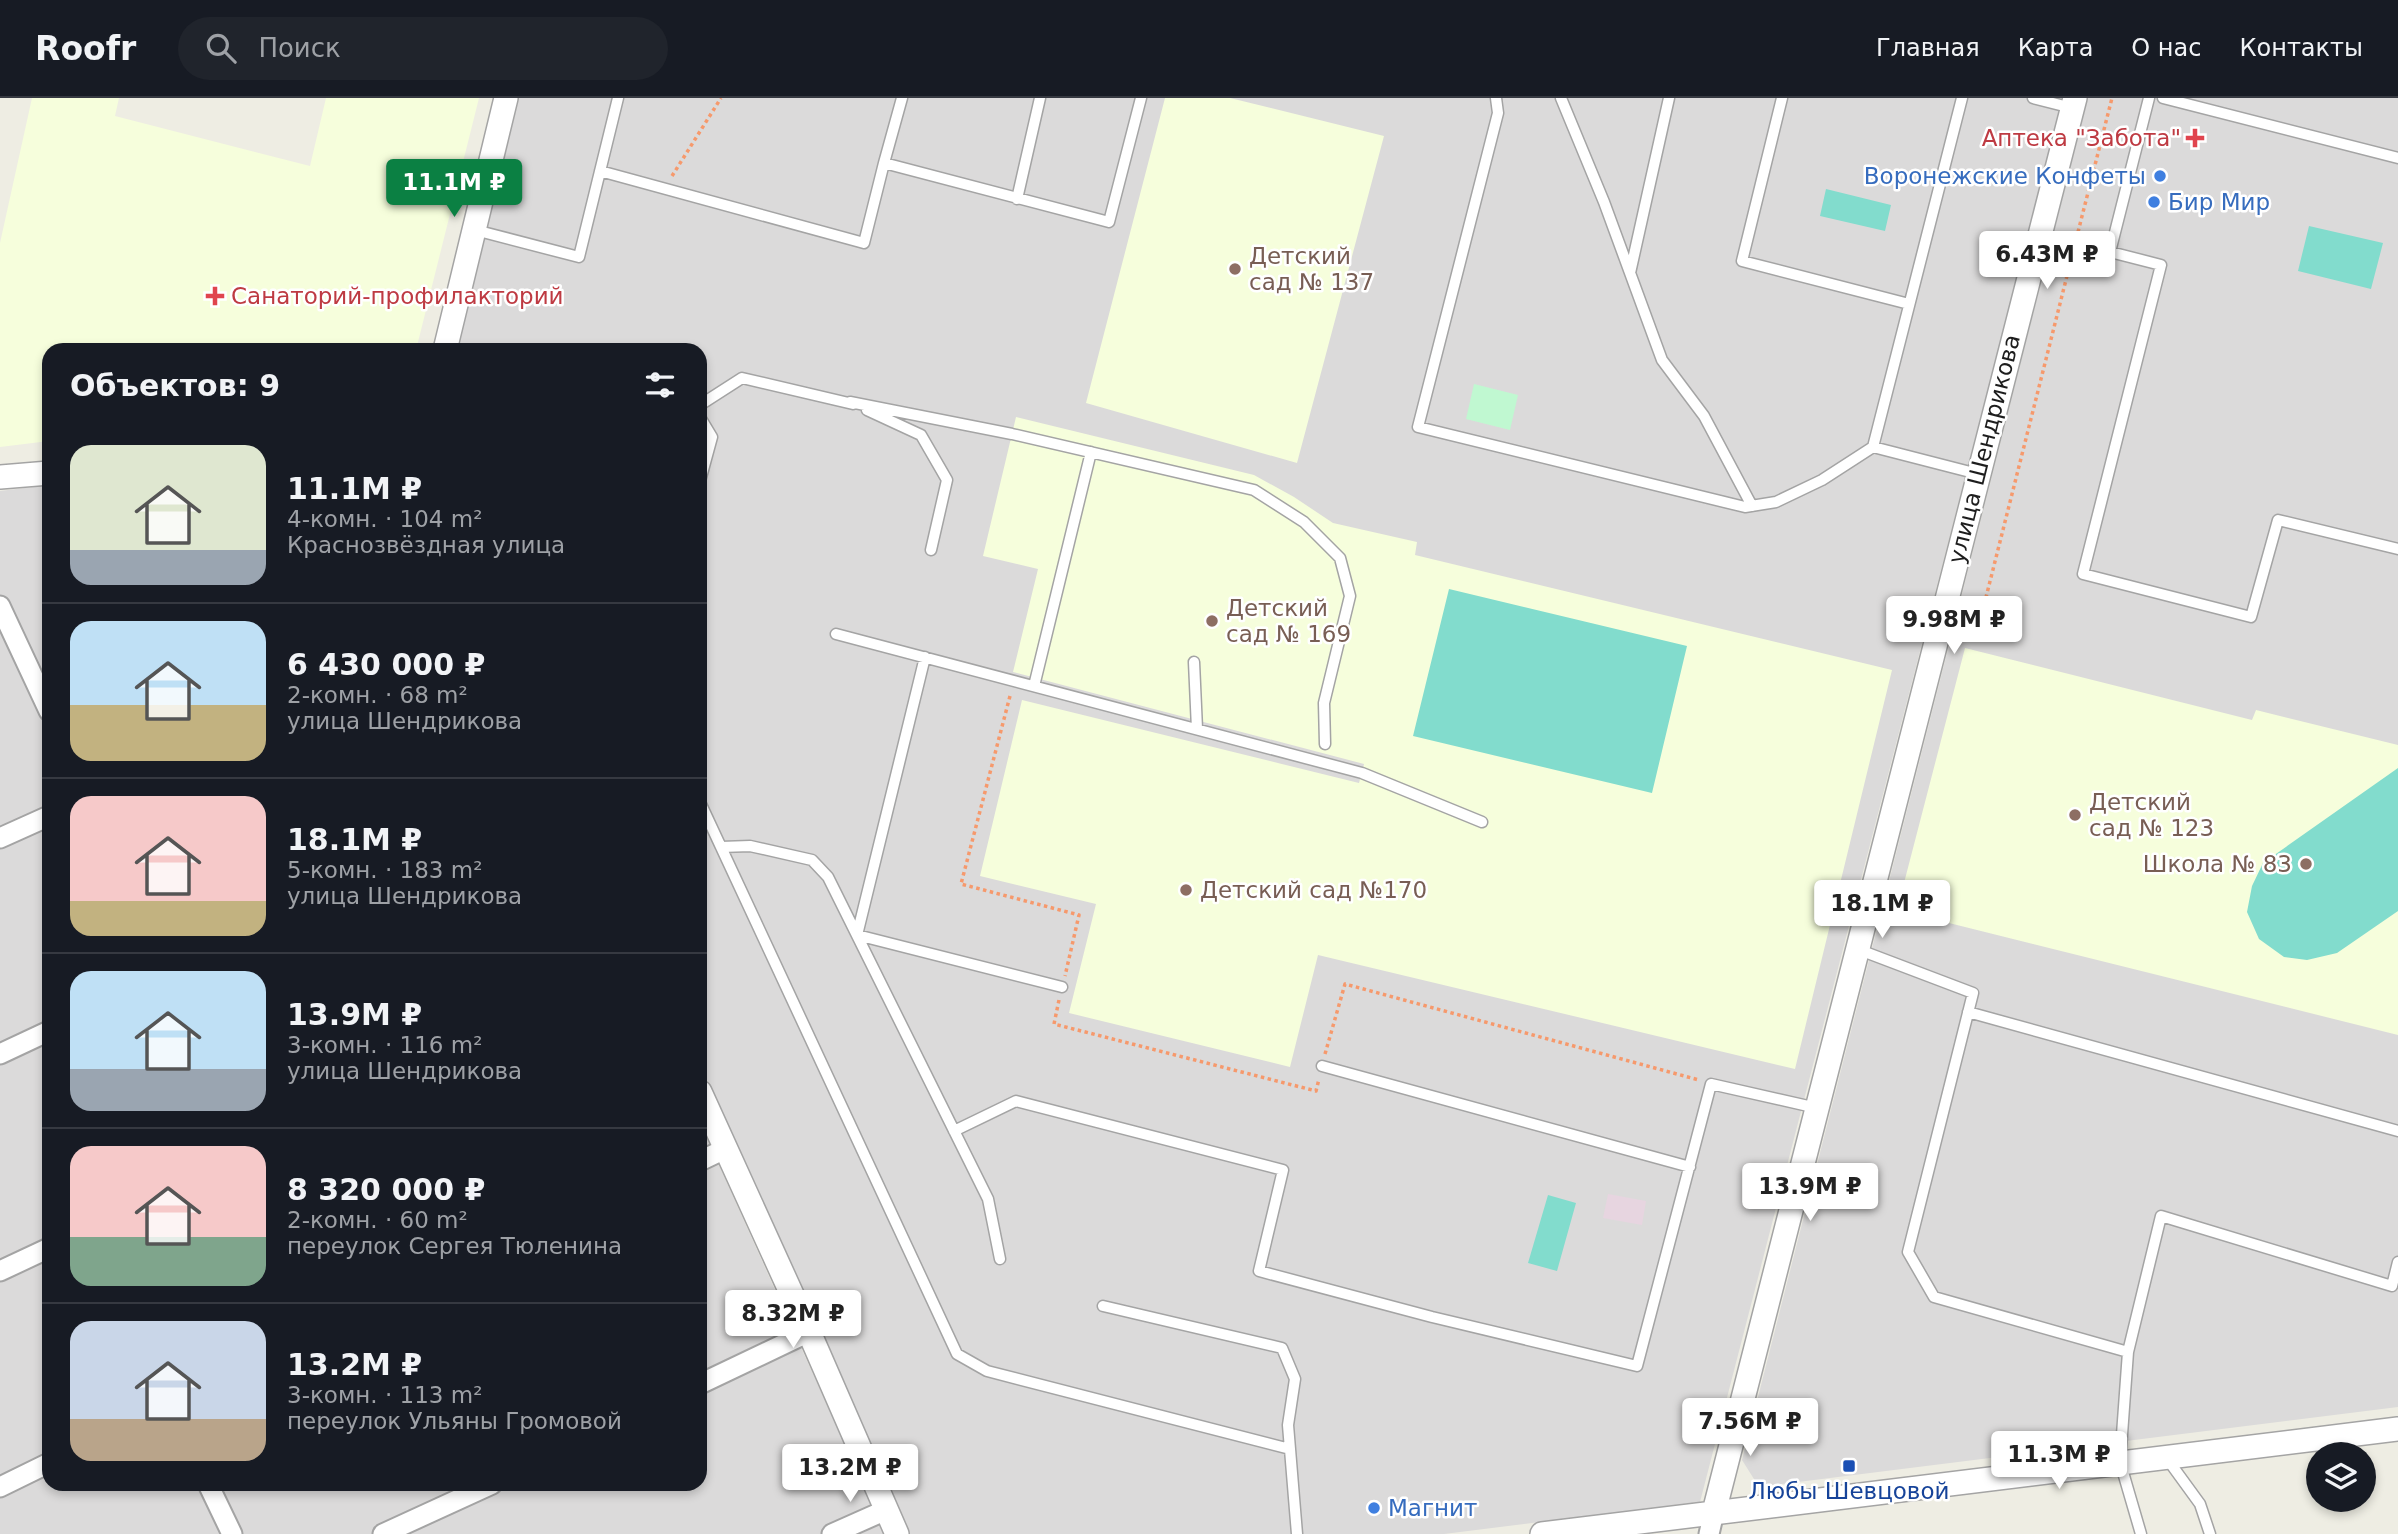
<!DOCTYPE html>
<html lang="ru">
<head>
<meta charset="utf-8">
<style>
  :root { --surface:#171b24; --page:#20242c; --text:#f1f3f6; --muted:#9ea1a6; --line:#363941; --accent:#0b8043 }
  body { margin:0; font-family:"DejaVu Sans",sans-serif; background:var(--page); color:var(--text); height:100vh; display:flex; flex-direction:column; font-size:26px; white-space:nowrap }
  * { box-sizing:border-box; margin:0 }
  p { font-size:23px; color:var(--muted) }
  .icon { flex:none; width:38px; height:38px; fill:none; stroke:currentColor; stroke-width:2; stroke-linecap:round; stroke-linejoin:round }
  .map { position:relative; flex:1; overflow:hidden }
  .side { position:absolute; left:42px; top:245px; width:665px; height:1148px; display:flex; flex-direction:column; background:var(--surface); border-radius:21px; box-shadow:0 4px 10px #0003 }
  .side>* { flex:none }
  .fabs { position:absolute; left:2306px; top:1344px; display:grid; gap:14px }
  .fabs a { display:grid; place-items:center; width:70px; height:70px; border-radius:50%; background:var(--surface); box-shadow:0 4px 10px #0003; font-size:35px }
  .price { position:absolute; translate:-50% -60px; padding:0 16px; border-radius:7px; background:#fff; color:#222; font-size:23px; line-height:46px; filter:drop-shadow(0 2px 4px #0008) }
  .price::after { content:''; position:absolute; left:50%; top:42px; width:21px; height:16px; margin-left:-10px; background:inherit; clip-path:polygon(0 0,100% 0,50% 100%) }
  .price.active { background:var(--accent); color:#fff }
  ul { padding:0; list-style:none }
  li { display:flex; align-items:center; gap:21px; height:175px; padding:0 28px }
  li+li { border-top:2px solid var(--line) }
  li span { display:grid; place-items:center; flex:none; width:196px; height:140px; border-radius:21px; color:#555 }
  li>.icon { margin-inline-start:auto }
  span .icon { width:84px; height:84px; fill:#fffc; stroke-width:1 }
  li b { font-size:30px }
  h2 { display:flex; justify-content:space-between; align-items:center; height:84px; padding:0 28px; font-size:30px }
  header { display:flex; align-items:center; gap:42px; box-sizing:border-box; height:98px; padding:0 35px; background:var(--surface); border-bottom:2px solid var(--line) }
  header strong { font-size:33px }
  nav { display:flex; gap:38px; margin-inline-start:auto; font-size:24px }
  .search { width:490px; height:63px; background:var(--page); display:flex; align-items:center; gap:18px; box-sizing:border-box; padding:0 24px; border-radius:38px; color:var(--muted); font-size:26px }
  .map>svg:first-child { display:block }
  .residential { fill:#dbdada }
  .industrial { fill:#e7d5e0 }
  .education { fill:#f6fedc }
  .park { fill:#c0f8d1 }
  .pitch { fill:#82dccd }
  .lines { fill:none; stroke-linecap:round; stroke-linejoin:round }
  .service-casing { stroke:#a4a4a4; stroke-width:13 }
  .minor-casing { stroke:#a4a4a4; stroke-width:23 }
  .tertiary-casing { stroke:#a4a4a4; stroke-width:26 }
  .path { stroke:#f6996c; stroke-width:3.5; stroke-dasharray:3.5 3.5; stroke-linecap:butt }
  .service { stroke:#fff; stroke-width:10 }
  .minor { stroke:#fff; stroke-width:19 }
  .tertiary { stroke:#fff; stroke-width:23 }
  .health-dot { fill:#e0444e; stroke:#fff; stroke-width:2.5 }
  .shop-dot { fill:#3f7fe0; stroke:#fff; stroke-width:2.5 }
  .education-dot { fill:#8d6e63; stroke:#fff; stroke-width:2.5 }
  .transit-dot { fill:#1a4fb4; stroke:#fff; stroke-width:2.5 }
  .labels { text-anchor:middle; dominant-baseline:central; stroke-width:5; stroke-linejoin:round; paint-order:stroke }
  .health-label { font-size:23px; fill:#be3a42; stroke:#fff; text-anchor:end }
  .shop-label { font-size:23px; fill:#366cbe; stroke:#fff; text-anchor:start }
  .education-label { font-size:23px; fill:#785e54; stroke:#fff; text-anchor:start }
  .street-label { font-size:23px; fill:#1d1d1d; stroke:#fff }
  .transit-label { font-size:23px; fill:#164399; stroke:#fff }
</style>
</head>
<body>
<header>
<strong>Roofr</strong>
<div class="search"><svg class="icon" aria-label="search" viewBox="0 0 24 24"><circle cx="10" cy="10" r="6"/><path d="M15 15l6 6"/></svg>Поиск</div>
<nav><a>Главная</a><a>Карта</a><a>О нас</a><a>Контакты</a></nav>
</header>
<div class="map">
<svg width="2398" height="1436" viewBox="0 0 2398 1436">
  <rect width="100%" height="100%" fill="#eeede3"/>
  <path class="residential" d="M519,0h1544l-363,1404 -256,32h-535l-209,-470v-714h-243z
    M2088,0h310v1309l-639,80 -17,-27z
    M49,387v999h651v-361l185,411h-885v-1043z"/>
  <path class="industrial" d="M1608,1096l38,7 -4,24 -39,-7z"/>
  <path class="education" d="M32,0h87l-4,18 195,50 16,-68h153l-63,252h-367v91l-49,6v-204z
    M1165,0h65l154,38 -87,327 -211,-60z
    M1016,319l238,58 40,22 39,26 84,19 -2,13 477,115 -97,399 -477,-114 -28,112 -221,-54 27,-109 -116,-28 42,-176 337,83 5,-19 -351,-92 25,-103 -55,-13z
    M1965,550l287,72 4,-10 142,35v290l-501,-125z"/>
  <path class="park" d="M1474,286l44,11 -8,35 -44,-11z"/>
  <path class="pitch" d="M1826,91l65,16 -6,26 -65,-15z
    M2309,128l74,17 -12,46 -73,-18z
    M1449,491l238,57 -35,147 -239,-57z
    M2398,670v143l-61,42 -30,7 -23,-3 -25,-18 -12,-27 5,-26 11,-23z
    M1548,1097l28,8 -19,68 -29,-8z"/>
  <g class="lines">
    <defs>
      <path id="service" d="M902,0l-18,65 225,59 32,-124
        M1496,0l2,15 -80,314 327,80 31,-5 46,-22 51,-33
        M1561,0l43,104 58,158 42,56 48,90
        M1782,0l-40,163 167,43
        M1962,0l-89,349 105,27
        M2033,0l39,10
        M2163,0l235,60
        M600,73l264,72 20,-80
        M1017,101l23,-101
        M475,132l104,27 39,-159
        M2040,136l121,31 -78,309 168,43 27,-97 120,29
        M2110,154l39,-154
        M1630,175l39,-175
        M850,304l162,32 242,56 50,32 36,36 10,38 -26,107 1,41
        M700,307l42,-27 111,26
        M867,312l54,25 26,45 -16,70
        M700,319l12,20 -12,44
        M836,536l526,139 120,49
        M925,559l-68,278 205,52
        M1194,564l3,67
        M1034,588l57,-234
        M700,704l257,552 30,17 303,78
        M721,749l29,-1 62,14 16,17 160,322 12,60
        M1857,851l116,44 -65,259 26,45 194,55 -8,110 21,72
        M1968,914l430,119
        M1322,968l368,101
        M954,1033l62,-30 267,69 -24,101 173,46 205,49 74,-282 106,24
        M1103,1208l179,42 13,31 -7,46 9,109
        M2128,1254l33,-136 231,70 6,-24
        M2168,1362l32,44 10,30"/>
      <path id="minor" d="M0,508l49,105
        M0,740l49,-22
        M0,956l49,-23
        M700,1063l25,-12
        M0,1173l49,-23
        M700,1286l109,-52
        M208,1386l24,50
        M0,1389l49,-24
        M383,1436l109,-50
        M832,1436l54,-24
        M1709,1436l5,-22"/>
      <path id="tertiary" d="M445,252l61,-252
        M0,379l49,-4
        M700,994l109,240 88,202
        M1714,1414l361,-1414
        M1542,1436l856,-105"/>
    </defs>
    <use href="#service" class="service-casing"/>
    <use href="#minor" class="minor-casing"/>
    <use href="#tertiary" class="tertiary-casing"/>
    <path class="path" d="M672,78l49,-78
      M2078,134l34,-134
      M1979,527l93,-369
      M1010,598l-49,188 118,31 -14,61
      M1059,902l-5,24 262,67 3,-12
      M1325,956l20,-70 354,96"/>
    <use href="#service" class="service"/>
    <use href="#minor" class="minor"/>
    <use href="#tertiary" class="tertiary"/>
  </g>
  <g class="health-dot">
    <path d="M2191.5 29.5h7v7h7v7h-7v7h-7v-7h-7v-7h7z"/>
    <path d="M211.5 187.5h7v7h7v7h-7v7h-7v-7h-7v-7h7z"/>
  </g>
  <g class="shop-dot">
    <circle cx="2160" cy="78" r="7"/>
    <circle cx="2154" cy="104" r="7"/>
    <circle cx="1374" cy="1410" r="7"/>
  </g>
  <g class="education-dot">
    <circle cx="1235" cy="171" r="7"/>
    <circle cx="1212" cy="523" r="7"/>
    <circle cx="2075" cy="717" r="7"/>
    <circle cx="2306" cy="766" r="7"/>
    <circle cx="1186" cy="792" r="7"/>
  </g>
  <rect class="transit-dot" x="1842" y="1361" width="14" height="14" rx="3.5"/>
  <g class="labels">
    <g class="health-label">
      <text x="2181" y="40">Аптека "Забота"</text>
      <text x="231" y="198" text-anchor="start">Cанаторий-профилакторий</text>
    </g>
    <g class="shop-label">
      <text x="2146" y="78" text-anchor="end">Воронежские Конфеты</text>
      <text x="2168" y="104">Бир Мир</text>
      <text x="1388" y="1410">Магнит</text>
    </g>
    <g class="education-label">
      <text x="1249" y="158">Детский<tspan x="1249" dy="26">сад № 137</tspan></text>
      <text x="1226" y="510">Детский<tspan x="1226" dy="26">сад № 169</tspan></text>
      <text x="2089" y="704">Детский<tspan x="2089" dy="26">сад № 123</tspan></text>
      <text x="2292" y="766" text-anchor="end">Школа № 83</text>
      <text x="1200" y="792">Детский сад №170</text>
    </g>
    <g class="street-label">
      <text transform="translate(1984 351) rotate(-76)">улица Шендрикова</text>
    </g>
    <g class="transit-label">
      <text x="1849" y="1393">Любы Шевцовой</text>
    </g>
  </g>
</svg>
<div class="fabs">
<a><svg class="icon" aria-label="layers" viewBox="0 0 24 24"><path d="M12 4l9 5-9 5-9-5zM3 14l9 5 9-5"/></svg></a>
</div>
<b class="price active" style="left:454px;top:121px">11.1M ₽</b>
<b class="price" style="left:2047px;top:193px">6.43M ₽</b>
<b class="price" style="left:1954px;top:558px">9.98M ₽</b>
<b class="price" style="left:1882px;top:842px">18.1M ₽</b>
<b class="price" style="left:1810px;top:1125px">13.9M ₽</b>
<b class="price" style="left:793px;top:1252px">8.32M ₽</b>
<b class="price" style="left:1750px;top:1360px">7.56M ₽</b>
<b class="price" style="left:2059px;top:1393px">11.3M ₽</b>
<b class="price" style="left:850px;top:1406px">13.2M ₽</b>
<section class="side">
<h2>Объектов: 9<svg class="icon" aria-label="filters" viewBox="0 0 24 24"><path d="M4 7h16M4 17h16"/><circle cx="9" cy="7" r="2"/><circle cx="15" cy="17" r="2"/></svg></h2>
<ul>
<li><span style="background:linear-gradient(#dfe7d0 75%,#9aa5b1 0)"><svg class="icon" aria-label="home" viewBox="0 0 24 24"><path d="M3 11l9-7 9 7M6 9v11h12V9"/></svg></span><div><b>11.1M ₽</b><p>4-комн. · 104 m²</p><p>Краснозвёздная улица</p></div></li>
<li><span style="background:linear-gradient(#bfe0f5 60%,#c2b280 0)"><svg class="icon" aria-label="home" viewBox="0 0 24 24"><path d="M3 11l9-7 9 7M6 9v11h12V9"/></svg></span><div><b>6 430 000 ₽</b><p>2-комн. · 68 m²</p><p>улица Шендрикова</p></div></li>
<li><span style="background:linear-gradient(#f6c9c9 75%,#c2b280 0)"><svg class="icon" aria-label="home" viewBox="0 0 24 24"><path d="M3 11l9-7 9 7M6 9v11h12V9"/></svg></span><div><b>18.1M ₽</b><p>5-комн. · 183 m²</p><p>улица Шендрикова</p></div></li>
<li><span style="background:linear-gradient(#bfe0f5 70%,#9aa5b1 0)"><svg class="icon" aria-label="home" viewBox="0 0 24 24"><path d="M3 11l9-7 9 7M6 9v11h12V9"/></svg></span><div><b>13.9M ₽</b><p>3-комн. · 116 m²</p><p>улица Шендрикова</p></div></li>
<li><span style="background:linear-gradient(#f6c9c9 65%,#7fa58c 0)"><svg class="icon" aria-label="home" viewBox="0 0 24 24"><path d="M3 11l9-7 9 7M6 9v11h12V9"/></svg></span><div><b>8 320 000 ₽</b><p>2-комн. · 60 m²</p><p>переулок Сергея Тюленина</p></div></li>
<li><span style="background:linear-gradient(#c9d6e8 70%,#b9a48a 0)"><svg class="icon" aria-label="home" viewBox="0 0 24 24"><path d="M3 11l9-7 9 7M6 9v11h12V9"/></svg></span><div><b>13.2M ₽</b><p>3-комн. · 113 m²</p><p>переулок Ульяны Громовой</p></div></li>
</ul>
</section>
</div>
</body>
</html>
